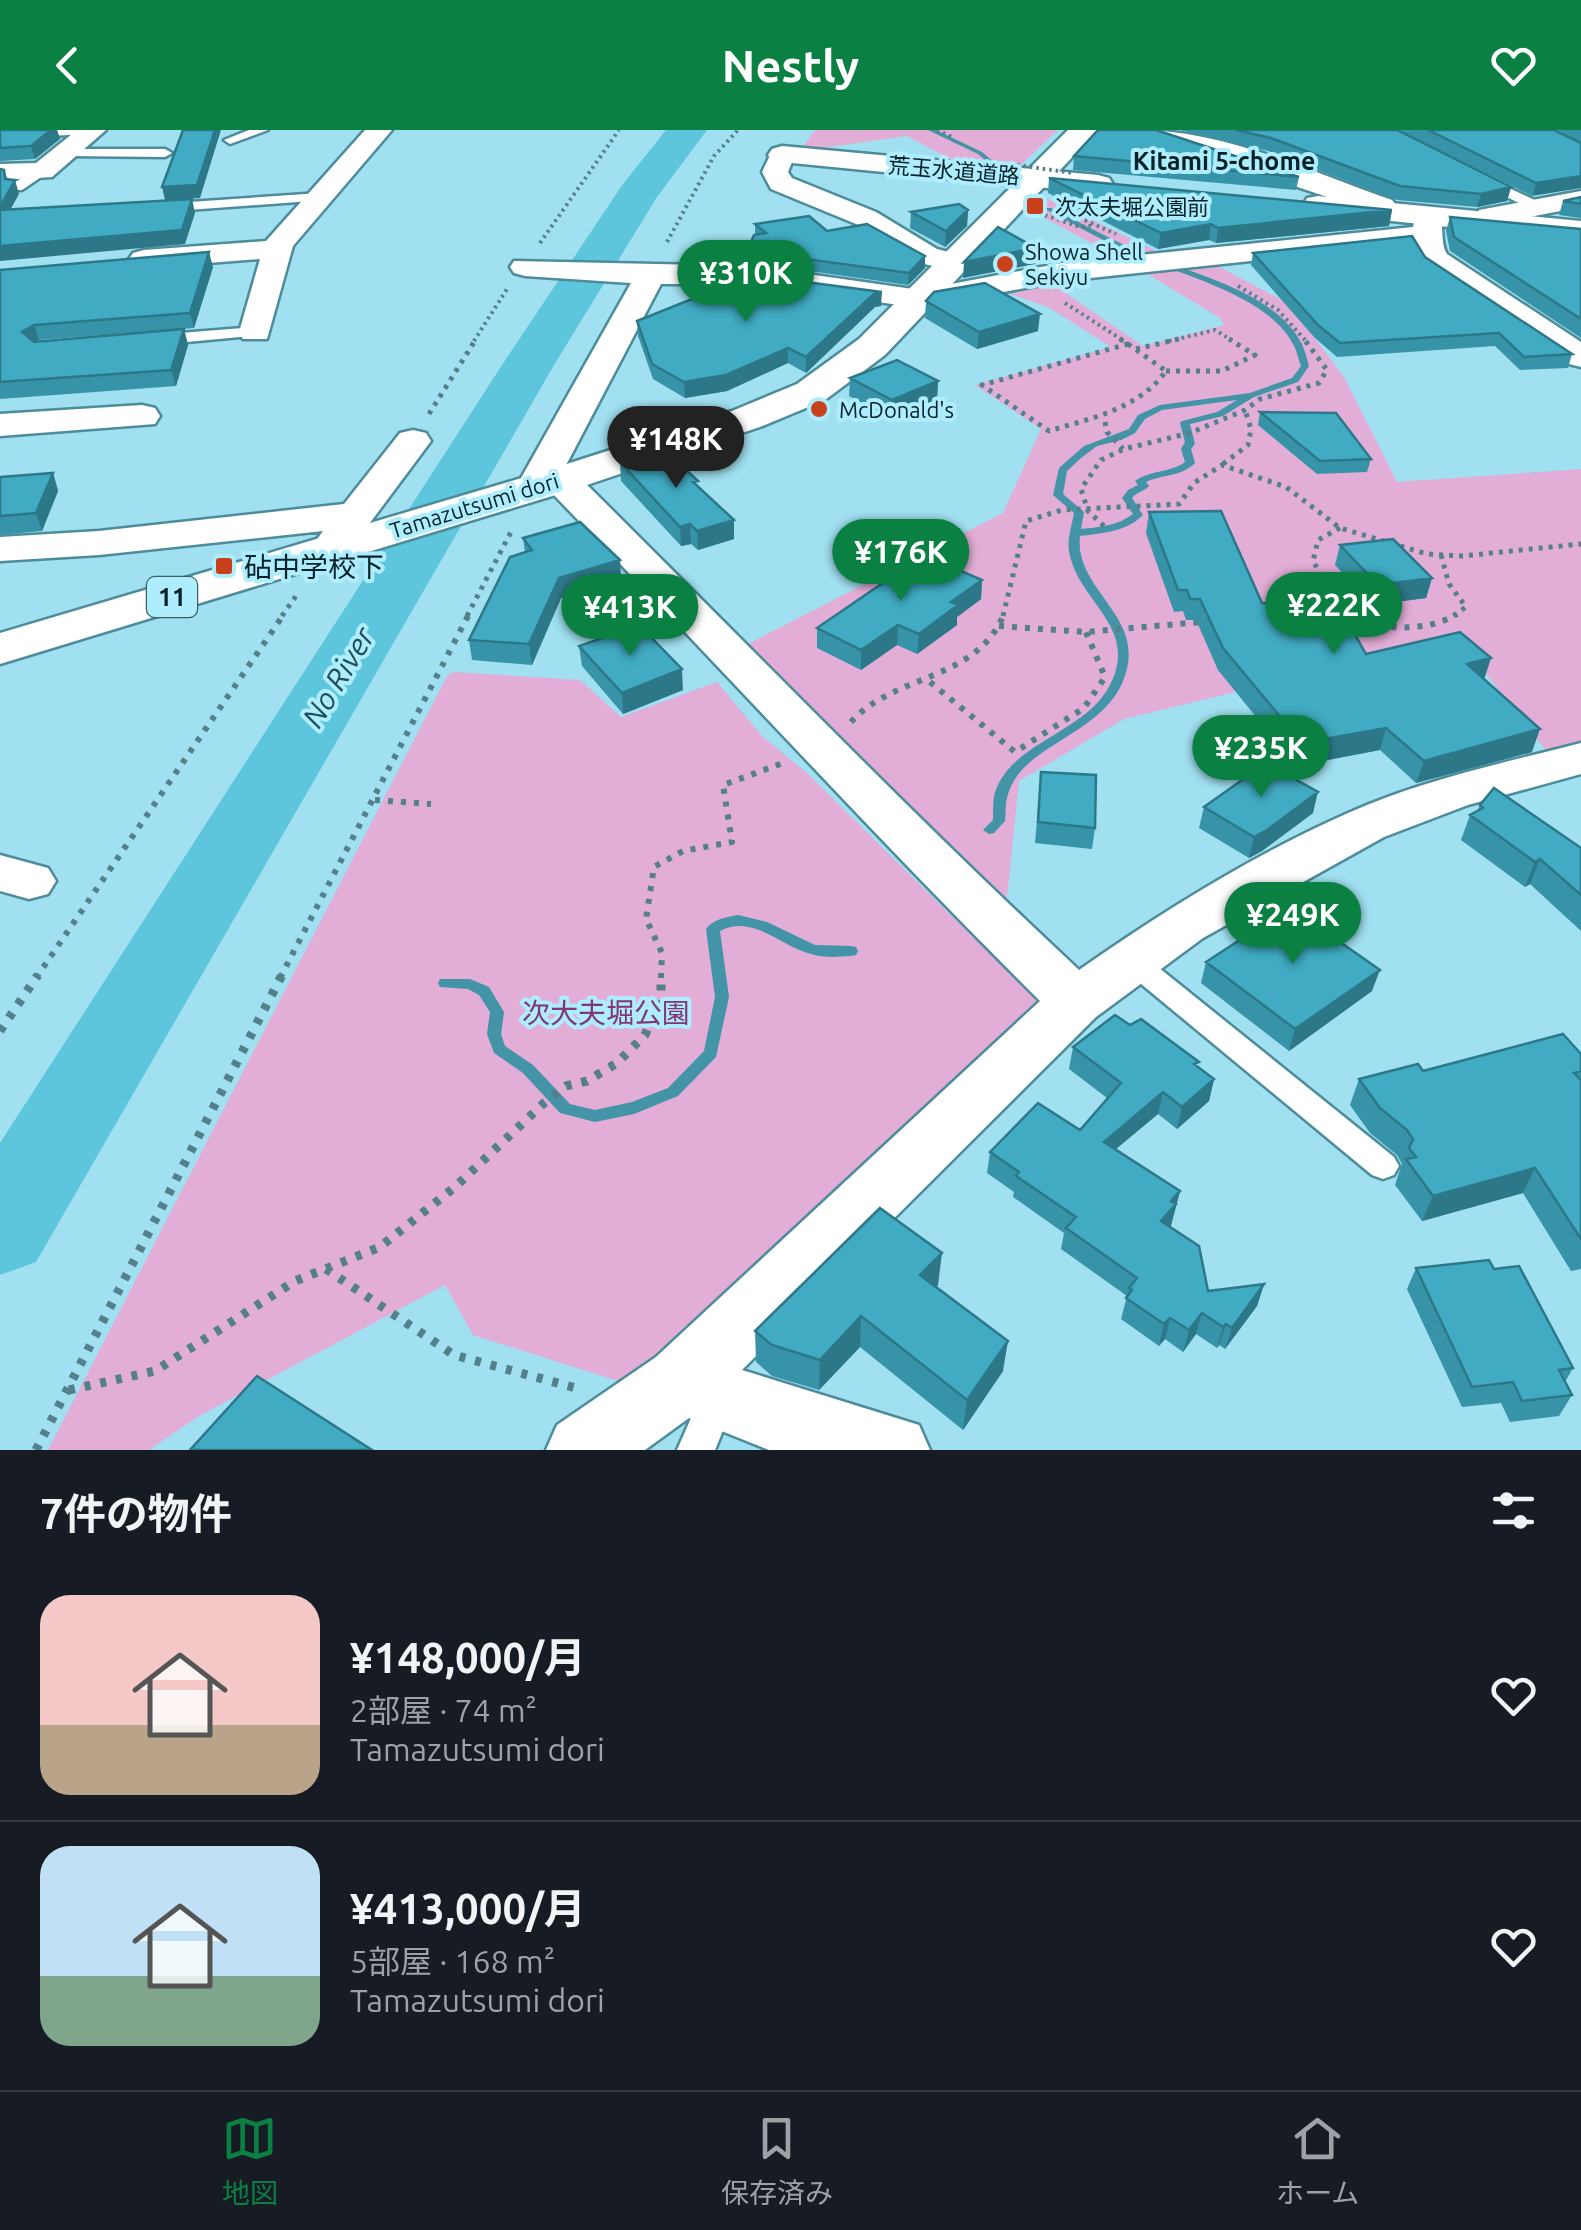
<!DOCTYPE html>
<html lang="ja">
<head>
<meta charset="utf-8">
<style>
  :root { --surface:#171b24; --page:#20242c; --text:#f1f3f6; --muted:#9ea1a6; --line:#363941; --accent:#0b8043 }
  body { margin:0; font-family:Ubuntu,"Noto Sans JP",sans-serif; background:var(--page); color:var(--text); height:100vh; display:flex; flex-direction:column; font-size:38px; white-space:nowrap }
  * { box-sizing:border-box; margin:0 }
  p { font-size:32px; color:var(--muted) }
  .icon { flex:none; width:55px; height:55px; fill:none; stroke:currentColor; stroke-width:2; stroke-linecap:round; stroke-linejoin:round }
  .map { position:relative; height:1320px; overflow:hidden }
  .panel { display:flex; flex-direction:column; background:var(--surface); flex:1 }
  .panel>* { flex:none }
  .price { position:absolute; translate:-50% -85px; padding:0 22px; border-radius:35px; background:var(--accent); color:#fff; font-size:32px; line-height:65px; filter:drop-shadow(0 2px 5px #0008) }
  .price::after { content:''; position:absolute; left:50%; top:60px; width:30px; height:22px; margin-left:-15px; background:inherit; clip-path:polygon(0 0,100% 0,50% 100%) }
  .price.active { background:#222; color:#fff }
  ul { padding:0; list-style:none }
  li { display:flex; align-items:center; gap:30px; height:250px; padding:0 40px }
  li+li { border-top:2px solid var(--line) }
  li span { display:grid; place-items:center; flex:none; width:280px; height:200px; border-radius:30px; color:#555 }
  li>.icon { margin-inline-start:auto }
  span .icon { width:120px; height:120px; fill:#fffc; stroke-width:1 }
  li b { font-size:42px }
  h2 { display:flex; justify-content:space-between; align-items:center; height:120px; padding:0 40px; font-size:42px }
  header { display:flex; justify-content:space-between; align-items:center; height:130px; padding:0 40px; background:var(--accent); color:#fff; font-size:45px; font-weight:600 }
  .dock { display:flex; justify-content:space-around; align-items:center; height:140px; border-top:2px solid var(--line); background:var(--surface); font-size:28px; color:var(--muted) }
  .dock a { display:grid; justify-items:center; gap:5px }
  .dock .active { color:var(--accent) }
  .map>svg:first-child { display:block }
  .green { fill:#e2add6 }
  .lines { fill:none; stroke-linecap:round; stroke-linejoin:round }
  .stream { fill:#4394a6; fill-rule:evenodd }
  .river { fill:#5dc5dc; fill-rule:evenodd }
  .lane-casing { stroke:#4d8c9a; stroke-width:5 }
  .street-casing { stroke:#4d8c9a; stroke-width:5 }
  .secondary-casing { stroke:#4d8c9a; stroke-width:5 }
  .primary-casing { stroke:#4d8c9a; stroke-width:5 }
  .path-far3 { stroke:#53808b; stroke-width:4; stroke-dasharray:2.5 4; stroke-linecap:butt }
  .path-far2 { stroke:#53808b; stroke-width:5; stroke-dasharray:4 6; stroke-linecap:butt }
  .path-far1 { stroke:#53808b; stroke-width:6; stroke-dasharray:5 8; stroke-linecap:butt }
  .path { stroke:#53808b; stroke-width:9; stroke-dasharray:6 10; stroke-linecap:butt }
  .lane { fill:#fff; fill-rule:evenodd }
  .street { fill:#fff; fill-rule:evenodd }
  .secondary { fill:#fff; fill-rule:evenodd }
  .primary { fill:#fff; fill-rule:evenodd }
  .path-bridge { stroke:#53808b; stroke-width:4; stroke-dasharray:2.5 4; stroke-linecap:butt }
  .wall { fill:#3793a7 }
  .shaded-wall { fill:#2d7888 }
  .building { fill:#40abc2; stroke:#2d7888; stroke-width:2.5 }
  .poi-dot { fill:#c9401d; stroke:#adedfd; stroke-width:4 }
  .labels { text-anchor:middle; dominant-baseline:central; stroke-width:8; stroke-linejoin:round; paint-order:stroke }
  .far-street-label { font-size:22px; fill:#072228; stroke:#adedfd }
  .far-poi-label { font-size:22px; fill:#072228; stroke:#adedfd; text-anchor:start }
  .far-neighbourhood-label { font-size:25px; font-weight:bold; fill:#072228; stroke:#adedfd }
  .shield { fill:#adedfd; stroke:#395f68; stroke-width:2.5 }
  .shield-label { font-size:25px; font-weight:bold; fill:#072228 }
  .poi-label { font-size:28px; fill:#072228; stroke:#adedfd; text-anchor:start }
  .park-label { font-size:28px; fill:#823674; stroke:#adedfd }
  .water-label { font-size:30px; font-style:italic; fill:#214e59; stroke:#adedfd }
</style>
</head>
<body>
<header><svg class="icon" aria-label="back" viewBox="0 0 24 24"><path d="M15 5l-7 7 7 7"/></svg>Nestly<svg class="icon" aria-label="heart" viewBox="0 0 24 24"><path d="M12 20l-8-8c-3-5 5-10 8-4 3-6 11-1 8 4z"/></svg></header>
<div class="map">
<svg width="1581" height="1320" viewBox="0 0 1581 1320">
  <rect width="100%" height="100%" fill="#a0e0f0"/>
  <path class="green" d="M815,0h243l-46,43 -45,-5 -60,-32 -107,15z
    M1048,69l117,56 -42,5 -93,-50z
    M1205,129l84,45 55,73 53,105 184,-13v289l-26,4 -97,-124 -334,81 -105,62 -13,126 -258,-263 255,-131 38,-84 -66,-44 136,-38 -63,-40 -44,-15 47,-9 92,63 81,-21 -4,-7 -84,-51z
    M453,542l127,8 41,37 96,-35 46,55 44,36 176,174 59,51 -402,390 -167,-53 -28,-50 -246,131 -50,34h-101l399,-774z"/>
  <g class="lines">
    <path class="stream" d="M928,0h8l46,22 20,17 -5,1 -19,-16z
      M1047,78h4c31,15 60,32 91,45 50,21 133,38 160,91 3,7 5,15 7,22l-11,16 -44,15 -31,19 -33,8 5,20 -4,5 4,14c-14,14 -32,11 -49,19l3,4c-5,6 -13,6 -17,12l11,17c-17,17 -40,18 -63,21 -6,50 56,76 48,127 -11,73 -109,77 -121,135 -2,7 -1,16 -2,23l-11,12 -5,1 -6,-4 10,-10c0,-8 0,-17 1,-24 14,-54 91,-62 116,-111 30,-59 -33,-83 -41,-134 -2,-12 3,-26 5,-38l-21,-18 6,-27 25,-22 45,-17 9,-14 22,-10 90,-12 42,-15 9,-12c-3,-7 -4,-16 -8,-22 -25,-48 -109,-68 -155,-88 -31,-13 -61,-30 -91,-46zM1237,270l-20,12 -35,9 -2,2 5,19 -4,7 4,13c-15,11 -35,8 -50,19l3,4 -10,5 -6,8 11,16c-16,12 -33,13 -52,15l3,-17 -21,-18 4,-23 14,-13 16,-12 24,-6 14,-7 10,-14 17,-9z
      M738,785l29,7 48,23 36,1 5,1 2,4 -2,4 -5,1c-14,1 -27,2 -40,-2 -31,-8 -58,-40 -91,-23l9,66 -13,60 -38,39 -44,18 -39,8 -35,-9 -37,-40 -29,-20 -7,-19 3,-22 -11,-17 -11,-6 -28,-2 -2,-4 2,-4h30l19,8 15,25 -3,22 4,12 28,19 37,39 25,6 37,-8 36,-14 36,-37 11,-54 -9,-68c7,-10 21,-12 32,-14z"/>
    <path class="river" d="M666,0h41l-50,67 -103,168 -518,897 -36,13v-132l502,-778 121,-181z"/>
    <defs>
      <path id="lane" d="M0,0h98l-6,4 -92,4z
        M249,0h19l-38,14 -6,-4z
        M64,19h101l7,4 -7,4 -96,-1 -7,-4z
        M38,38l12,3 -28,19h-10v-6z
        M1479,44l64,30 2,3 -12,3 -59,-29 -2,-3z
        M320,63l7,4 -2,3 -165,12 -7,-4 7,-4z
        M255,197l8,5 -2,3 -106,10 -8,-5 8,-5z
        M1133,822l10,3 251,202 5,9 -5,9 -11,4 -11,-4 -249,-206 -4,-7 4,-7z
        M719,1249l13,5 5,12 -22,54h-38l29,-66z"/>
      <path id="street" d="M77,0h29l-54,47 -52,3v-16l36,-1z
        M365,0h27l-99,116 -26,93h-24l-4,-7 21,-73 -116,9 -11,-3 -4,-6 4,-6 11,-3 122,-9z
        M1138,0c87,0 173,42 254,70l10,12 -4,6h-20l-6,-6 -230,-77z
        M782,17l13,8 -7,17 4,6 84,34 61,37 28,7 4,6 -4,6 -11,3 -38,-9 -60,-38 -85,-35 -9,-17 11,-23z
        M1581,61v16l-78,15 -4,6h-20l-4,-6 4,-12z
        M1427,78l10,3c9,13 2,29 10,43l134,88v25l-12,-3 -145,-98 -13,-22 -349,37 -142,27 -169,-24h-90l-97,185 10,3c168,166 332,337 505,498 84,-59 174,-115 269,-157 74,-33 155,-50 233,-70v31l-113,31 -84,32 -181,101 -107,79 -354,353 177,55 11,25h-161l-80,-32 -44,32h-99l11,-25 99,-68 384,-356c-167,-166 -325,-340 -489,-509l-16,7 -14,-4 -5,-8 115,-204 -106,-7 -11,-3 -4,-6 4,-6 237,5 169,24 142,-27 351,-36 4,-16z
        M142,275l13,3 5,8 -5,8 -155,12v-22z
        M413,300l13,3 5,8 -82,110 -14,3 -14,-3 -6,-9 8,-11 -224,24 -99,6v-24l99,-6 245,-27 56,-71z
        M0,725l48,13 8,13 -8,13 -19,5 -29,-8z"/>
      <path id="secondary" d="M782,16l316,29 11,3 4,6 -4,6 -11,3 -326,-32 -4,-6 4,-6z
        M1318,66l263,25v20l-274,-29 -4,-7 4,-7z"/>
      <path id="primary" d="M1068,0h30l-213,225 -60,45 -65,27 -185,62 -575,175v-31l545,-162 187,-60 65,-27 62,-45z"/>
    </defs>
    <use href="#lane" class="lane-casing"/>
    <use href="#street" class="street-casing"/>
    <use href="#secondary" class="secondary-casing"/>
    <use href="#primary" class="primary-casing"/>
    <path class="path-far3" d="M937,0l17,8
      M1045,85l35,12 15,-2
      M1073,85l43,19
      M667,112l47,-86 24,-26
      M540,113l79,-113
      M1238,156l40,24 28,31
      M1065,173l59,38
      M474,211l33,-52
      M1169,211l46,-11 18,11"/>
    <path class="path-far2" d="M1120,209l8,5
      M1128,214l38,27c-27,38 -75,47 -117,60l-67,-46z
      M1136,219l43,-10
      M1166,241h56l33,-16 -26,-16
      M429,284l47,-75
      M1105,292l2,10 16,17
      M1223,334l25,-19 3,-16 -6,-19
      M1104,396l-16,-15 -7,-22 20,-29 23,-11 66,-16 55,-23 15,-11 59,-16 8,-13 -23,-31
      M1340,398l-22,12 -5,21 32,55
      M1441,425l8,29 17,23 -13,9
      M282,486l14,-20
      M467,486l44,-84
      M1003,486l23,-95 36,-11 117,-6 15,-21 28,-18 64,22 54,41 87,26 35,2 119,-12"/>
    <path class="path-far1" d="M1343,484l3,5c37,9 77,15 111,-5
      M999,496l87,6 115,-10
      M930,552l85,70 69,-44 21,-31 -19,-45
      M851,592c44,-49 125,-40 153,-108
      M375,670l56,4
      M36,848l248,-364
      M280,848l189,-364
      M661,848l1,-25 -16,-34 8,-52 29,-16 49,-9 -9,-57 60,-22"/>
    <path class="path" d="M0,901l38,-56
      M326,1139l128,86 122,33
      M69,1260l86,-19 140,-90 85,-34 75,-60 89,-84 22,-17 21,-5 30,-18 28,-28 16,-39v-21
      M36,1320l246,-475"/>
    <use href="#lane" class="lane"/>
    <use href="#street" class="street"/>
    <use href="#secondary" class="secondary"/>
    <use href="#primary" class="primary"/>
    <path class="path-bridge" d="M1017,35l56,8"/>
  </g>
  <path class="wall" d="M0,0h57l3,9 -25,20 -35,2z
    M1179,0h218l114,57 -4,14 -30,6 -80,-7 -129,-49z
    M1398,0h156l-22,66z
    M1557,0h24v13z
    M1074,26l225,21 -3,13 -223,-20z
    M1049,48l343,32 -3,16 -173,17 -7,-3 -51,9 -110,-56z
    M1581,67v21l-22,-3 4,-14z
    M968,80l-1,16 -22,21 -35,-19 1,-16z
    M1450,87l131,12v109l-131,-87 -4,-20z
    M755,94l72,7 98,37 -17,17 -161,-23v-11l8,-16z
    M1253,123l172,4 147,97 -4,14 -48,2 -25,-24 -158,11 -22,-19 -64,-73z
    M213,137l-19,61 -155,12 -3,2 148,-13 4,16 -12,41 -176,13v-129z
    M926,171l112,30 -61,18 -52,-31z
    M881,176l-6,1 -69,66 -18,-10 -61,28 -42,7 -32,-19 -15,-43 -1,-15z
    M850,248l88,3 -1,18 -46,19 -42,-22z
    M1260,282l111,47 -4,13 -50,2 -59,-49z
    M620,332l78,25 36,33v19l-36,11 -7,-6 -10,2 -60,-65z
    M53,343l5,18 -16,40 -42,4v-58z
    M1149,382l113,91 104,51 118,25 48,73 -116,31 -36,-33 -84,16 -78,-96 -22,-50h-10l-3,-9 -9,1 -28,-79z
    M523,408l97,22 1,20 -60,18 -29,67 -60,-5 -3,-20 56,-88z
    M1340,415l92,33 -6,20 -54,7 -37,-40z
    M899,449l83,1 -1,19 -24,18v8l-40,29 -20,-9 -36,25 -44,-22v-20z
    M579,516l104,44 -60,24 -41,-48z
    M1041,642l54,56 -3,21 -57,-6z
    M1480,675l101,43v83l-51,-47 -5,3 -64,-47 9,-25 7,-4z
    M1204,677l109,6 -51,38 -13,7 -50,-30z
    M1206,832l166,29 -83,60 -88,-68z
    M1130,895l68,42 16,12 -5,22 -32,28 -19,-15 -42,35 64,42 -10,36 38,64 56,-7 -7,22 -32,43 -6,-4 -2,3 -21,-14 -13,18 -18,-13 -6,7 -38,-27 6,-23 -66,-47 3,-16 -51,-36 1,-5 -27,-19 3,-21 90,-22 27,-32 -38,-29 4,-22z
    M1581,924v215l-10,2 -48,-78 -101,28 -27,-36 7,-21 -5,-9 -27,-22 -20,-28 9,-26z
    M1416,1138l78,1 79,99 -8,14 7,13 -13,21 -49,6 -9,-19 -39,4 -55,-118z
    M938,1155l-2,2 67,84 -40,59 -103,-83 -41,43 -47,-14 -16,-14 -1,-31z"/>
  <path class="shaded-wall" d="M51,0h6l3,9 -25,20 -4,-13z
    M215,0h6l-21,68 -35,2 -3,-13z
    M4,40l5,13 6,-3 4,14 -17,31 -2,-8v-10l5,-28z
    M1581,46v12l-49,8 4,-13z
    M1511,57l-4,14 -30,6 4,-13z
    M192,69l3,14 -10,31 -185,17v-15z
    M968,80l-1,16 -22,21 1,-16z
    M1392,80l-3,16 -173,17 2,-15z
    M1211,94l-2,16 -51,9 3,-16z
    M1036,118l-1,16 -72,14 1,-16z
    M209,122l4,15 -19,61 -4,-15z
    M925,126v12l-17,17 1,-12z
    M876,162h6l-1,14 -6,1 -69,66v-16z
    M1040,184l-2,17 -61,18 2,-17z
    M34,195l5,15 -12,8 -5,-16z
    M184,199l4,16 -12,41 -5,-16z
    M788,218v15l-61,28 -42,7 -1,-16z
    M938,251l-1,18 -46,19 1,-18z
    M53,343l5,18 -16,40 -6,-18z
    M734,390v19l-36,11 -1,-19z
    M690,394l1,20 -10,2 -1,-19z
    M620,430l1,20 -60,18 -29,67 -3,-21 30,-66z
    M1432,448l-6,20 -54,7 6,-20z
    M982,450l-1,19 -24,18v8l-40,29 2,-20 32,-32z
    M898,495l-1,20 -36,25v-20z
    M1491,528l-7,22 -17,-16z
    M682,539l1,21 -60,24 -1,-21z
    M1386,598l-6,22 -84,16 6,-23z
    M1540,599l-8,23 -116,31 8,-22z
    M1318,662l-5,21 -51,38 -13,7 5,-21z
    M1540,729l-10,25 -5,3 10,-25z
    M1380,840l-8,21 -83,60 6,-22z
    M1214,949l-5,22 -32,28 5,-22z
    M1163,962l-5,22 -59,49 5,-21z
    M1535,1038l-12,25 -101,28 11,-25z
    M1180,1061l-9,35 -15,17 5,-22 10,-20z
    M942,1123l-4,32 -20,21 2,-31z
    M1264,1154l-7,22 -32,43 7,-21z
    M1202,1183l-6,21 -13,18 6,-22z
    M861,1186l-1,31 -41,43 1,-30z
    M1170,1188l-5,21 -6,7 5,-22z
    M1226,1194l-7,21 -2,3 6,-21z
    M1008,1211l-5,30 -40,59 4,-30z"/>
  <path class="building" d="M0,0h51l-20,16 -31,2z
    M183,0h32l-18,55 -35,2z
    M1098,0h58l143,47 -225,-21z
    M1236,0h161l114,57 -30,7 -81,-8 -129,-48z
    M1428,0h126l27,13v33l-45,7z
    M0,39l4,1 1,9 10,1 -15,27z
    M1049,48l343,32 -174,18 -7,-4 -50,9z
    M1581,67v7l-18,-3z
    M192,69l-10,31 -182,16v-36z
    M959,74l9,6 -22,21 -35,-19z
    M809,86l18,15 40,-7 58,32 -16,17 -162,-22 7,-16 12,-2 -11,-9z
    M1450,87l131,12v90l-127,-82z
    M998,97l38,21 -72,14z
    M1412,106l13,21 147,97 -48,3 -25,-24 -159,10 -22,-18 -65,-72z
    M209,122l-19,61 -156,12 -12,7 12,10 150,-13 -13,41 -171,12v-112z
    M736,143l146,19h-6l-70,65 -18,-9 -62,27 -42,7 -32,-18 -15,-43 95,-38z
    M985,153l55,31 -61,18 -53,-31 8,-9z
    M897,230l41,21 -46,19 -42,-22z
    M1260,282l76,1 35,46 -51,2z
    M665,320l33,31 -5,1 41,38 -37,11 -7,-7 -10,3 -60,-65z
    M53,343l-17,40 -36,3v-39z
    M1221,381l41,92 74,-2 30,53 94,-22 31,26 -24,6 73,65 -116,32 -38,-33 -84,15 -79,-95 -23,-49h-10l-3,-9h-9l-29,-78z
    M580,392l40,38 -61,18 -30,66 -60,-4 41,-83 22,-7 -9,-12z
    M1393,409l39,39 -54,7 -38,-40z
    M931,428l51,22 -31,22 7,3 -39,29 -21,-9 -37,25 -44,-22 76,-52 6,3z
    M642,498l40,41 -60,24 -43,-47 38,-13z
    M1266,633l52,29 -51,38 -13,7 -50,-30z
    M1041,642l55,3 -1,53 -57,-6z
    M1494,658l87,60v47l-41,-36 -5,3 -65,-47 13,-7 -3,-3z
    M1290,777l90,63 -85,59 -89,-67z
    M1115,885l15,10 11,-6 58,43 -5,2 20,15 -32,28 -19,-15 -59,50 76,49 -9,10 5,3 -15,17 38,25 9,45 56,-7 -32,44 -6,-4 -3,3 -21,-14 -13,17 -19,-12 -6,6 -38,-26 6,-8 -3,-2 8,-10 -71,-50 10,-11 -60,-41 3,-4 -29,-20 48,-49 42,27 41,-47 -48,-36z
    M1563,904l18,20v17l-7,2 7,7v159l-46,-71 -102,28 -27,-37 10,-2 -7,-9 4,-9 -6,-9 -27,-22 -21,-29 59,-15 5,7z
    M880,1078l62,45 -22,22 88,66 -41,59 -106,-84 -41,44 -48,-15 -17,-14z
    M1489,1130l5,9 25,-3 54,102 -14,2 13,25 -50,6 -9,-19 -41,5 -56,-119z
    M257,1246l115,74h-182z"/>
  <g class="poi-dot">
    <rect x="1025" y="66" width="20" height="20" rx="5"/>
    <circle cx="1005" cy="134" r="10"/>
    <circle cx="819" cy="279" r="10"/>
    <rect x="214" y="426" width="20" height="20" rx="5"/>
  </g>
  <g class="labels">
    <g class="far-street-label">
      <text transform="translate(954 40) rotate(5)">荒玉水道道路</text>
      <text transform="translate(474 375) rotate(-17)">Tamazutsumi dori</text>
    </g>
    <g class="far-poi-label">
      <text x="1055" y="76">次太夫堀公園前</text>
      <text x="1025" y="121">Showa Shell<tspan x="1025" dy="25">Sekiyu</tspan></text>
      <text x="839" y="279">McDonald's</text>
    </g>
    <g class="far-neighbourhood-label">
      <text x="1224" y="31">Kitami 5-chome</text>
    </g>
    <rect class="shield" x="147" y="447" width="50" height="40" rx="8"/>
    <g class="shield-label">
      <text x="172" y="467">11</text>
    </g>
    <g class="poi-label">
      <text x="244" y="436">砧中学校下</text>
    </g>
    <g class="park-label">
      <text x="606" y="882">次大夫堀公園</text>
    </g>
    <g class="water-label">
      <text transform="translate(338 547) rotate(-59)">No River</text>
    </g>
  </g>
</svg>
<b class="price" style="left:746px;top:195px">¥310K</b>
<b class="price active" style="left:676px;top:361px">¥148K</b>
<b class="price" style="left:901px;top:474px">¥176K</b>
<b class="price" style="left:1334px;top:527px">¥222K</b>
<b class="price" style="left:630px;top:529px">¥413K</b>
<b class="price" style="left:1261px;top:670px">¥235K</b>
<b class="price" style="left:1293px;top:837px">¥249K</b>
</div>
<section class="panel">
<h2>7件の物件<svg class="icon" aria-label="filters" viewBox="0 0 24 24"><path d="M4 7h16M4 17h16"/><circle cx="9" cy="7" r="2"/><circle cx="15" cy="17" r="2"/></svg></h2>
<ul>
<li><span style="background:linear-gradient(#f6c9c9 65%,#b9a48a 0)"><svg class="icon" aria-label="home" viewBox="0 0 24 24"><path d="M3 11l9-7 9 7M6 9v11h12V9"/></svg></span><div><b>¥148,000/月</b><p>2部屋 · 74 m²</p><p>Tamazutsumi dori</p></div><svg class="icon" aria-label="heart" viewBox="0 0 24 24"><path d="M12 20l-8-8c-3-5 5-10 8-4 3-6 11-1 8 4z"/></svg></li>
<li><span style="background:linear-gradient(#bfe0f5 65%,#7fa58c 0)"><svg class="icon" aria-label="home" viewBox="0 0 24 24"><path d="M3 11l9-7 9 7M6 9v11h12V9"/></svg></span><div><b>¥413,000/月</b><p>5部屋 · 168 m²</p><p>Tamazutsumi dori</p></div><svg class="icon" aria-label="heart" viewBox="0 0 24 24"><path d="M12 20l-8-8c-3-5 5-10 8-4 3-6 11-1 8 4z"/></svg></li>
</ul>
</section>
<nav class="dock">
<a class="active"><svg class="icon" aria-label="map" viewBox="0 0 24 24"><path d="M3 6l6-2 6 2 6-2v14l-6 2-6-2-6 2zM9 4v14M15 6v14"/></svg>地図</a>
<a><svg class="icon" aria-label="saved" viewBox="0 0 24 24"><path d="M7 4h10v16l-5-4-5 4z"/></svg>保存済み</a>
<a><svg class="icon" aria-label="home" viewBox="0 0 24 24"><path d="M3 11l9-7 9 7M6 9v11h12V9"/></svg>ホーム</a>
</nav>
</body>
</html>
